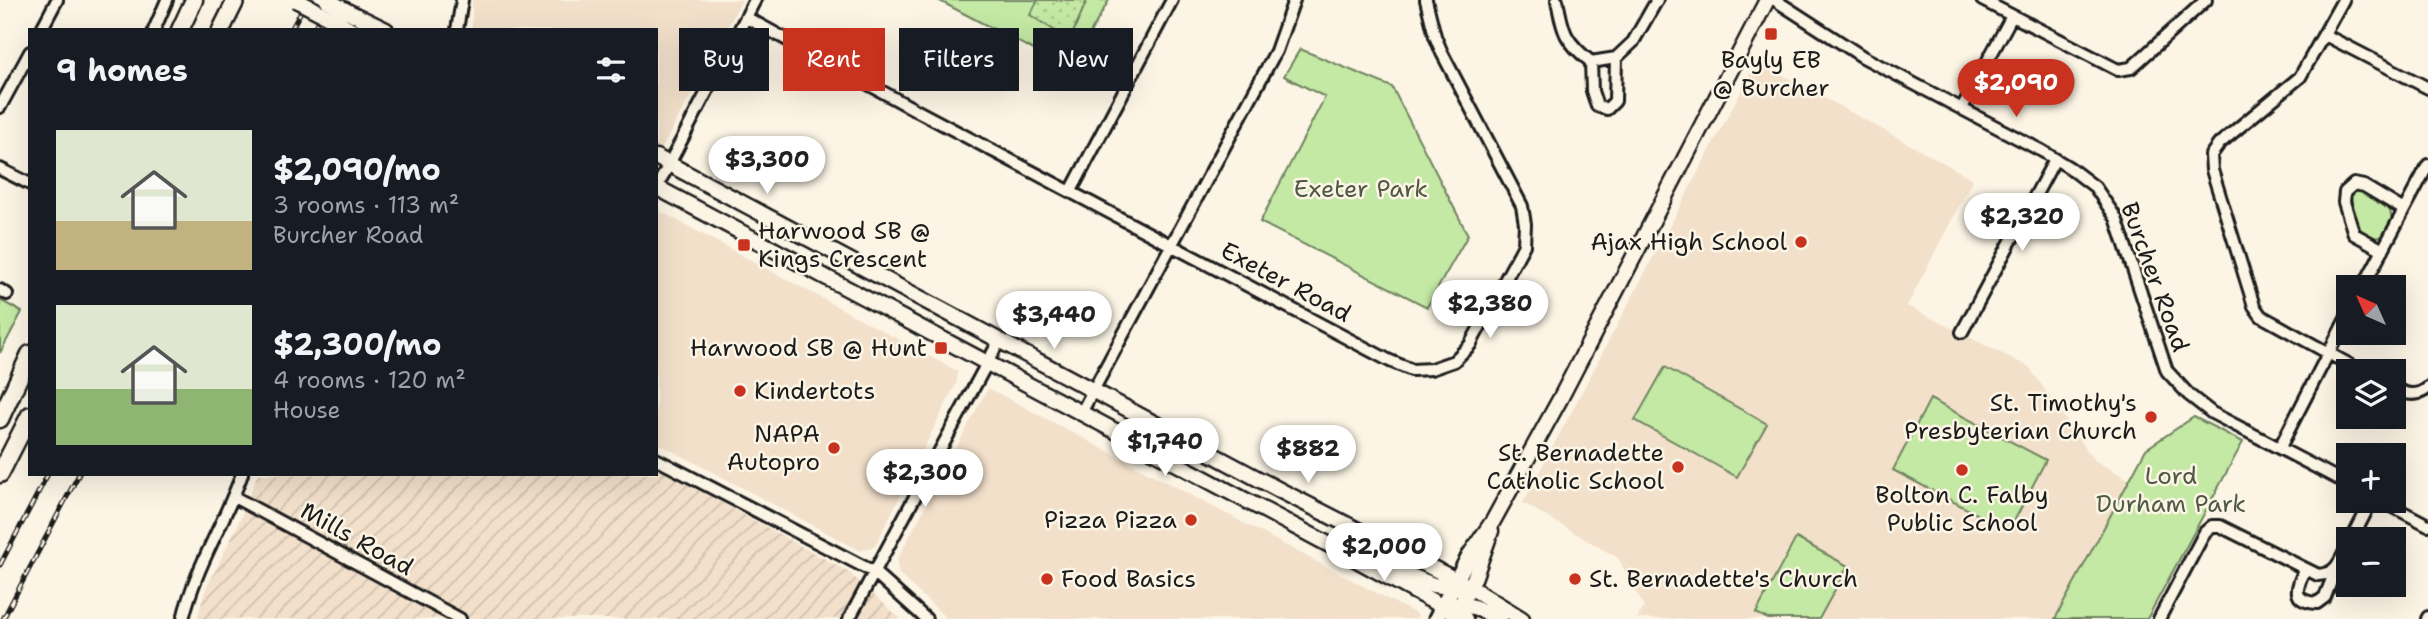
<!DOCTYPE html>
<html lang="en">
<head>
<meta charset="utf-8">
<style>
  :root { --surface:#171b24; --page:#20242c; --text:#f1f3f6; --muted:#9ea1a6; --accent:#c8321e }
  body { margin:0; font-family:"Shantell Sans",sans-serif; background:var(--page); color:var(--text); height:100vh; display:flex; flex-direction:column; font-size:26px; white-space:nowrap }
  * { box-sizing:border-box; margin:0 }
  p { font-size:23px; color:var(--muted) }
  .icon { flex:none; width:38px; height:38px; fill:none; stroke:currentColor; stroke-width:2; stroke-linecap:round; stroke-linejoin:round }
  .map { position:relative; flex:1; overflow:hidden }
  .sheet { position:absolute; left:28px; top:28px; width:630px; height:448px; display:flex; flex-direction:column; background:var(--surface); border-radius:0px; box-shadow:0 7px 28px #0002 }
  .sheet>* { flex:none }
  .guide { position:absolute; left:679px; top:28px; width:665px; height:63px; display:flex; gap:14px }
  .needle { width:46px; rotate:315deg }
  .fabs { position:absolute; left:2336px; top:275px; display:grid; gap:14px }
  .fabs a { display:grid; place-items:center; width:70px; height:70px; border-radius:0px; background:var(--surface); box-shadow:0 7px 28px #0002; font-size:35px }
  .price { position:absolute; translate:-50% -60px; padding:0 16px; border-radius:24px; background:#fff; color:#222; font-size:23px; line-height:46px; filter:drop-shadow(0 2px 4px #0008) }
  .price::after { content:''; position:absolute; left:50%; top:42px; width:21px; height:16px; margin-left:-10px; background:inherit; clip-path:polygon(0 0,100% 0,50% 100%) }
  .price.on { background:var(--accent); color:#fff }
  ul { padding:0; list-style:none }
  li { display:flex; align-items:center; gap:21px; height:175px; padding:0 28px }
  li span { display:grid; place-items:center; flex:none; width:196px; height:140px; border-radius:0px; color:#555 }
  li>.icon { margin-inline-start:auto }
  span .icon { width:84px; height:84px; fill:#fffc; stroke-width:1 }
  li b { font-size:30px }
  h2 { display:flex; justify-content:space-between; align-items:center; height:84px; padding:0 28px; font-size:30px }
  .chip { padding:0 24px; border-radius:0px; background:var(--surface); box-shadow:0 7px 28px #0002; font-size:24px; line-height:63px }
  .chip.on { background:var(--accent); color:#fff }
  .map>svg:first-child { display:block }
  .built { fill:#f2e0cb }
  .industrial { fill:url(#industrial-furrows) }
  .green { fill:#c3e9a4; stroke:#708260; stroke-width:2 }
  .garden { fill:url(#garden-dots); stroke:#708260; stroke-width:2 }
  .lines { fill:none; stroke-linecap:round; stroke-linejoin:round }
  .minor-casing { stroke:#1c1c1c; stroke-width:16 }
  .major-casing { stroke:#1c1c1c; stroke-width:19 }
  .highway-casing { stroke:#1c1c1c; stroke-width:21 }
  .minor { stroke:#fcf5e5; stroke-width:10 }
  .major { stroke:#fcf5e5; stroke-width:14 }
  .highway { stroke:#fcf5e5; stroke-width:16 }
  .rail-casing { stroke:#1c1c1c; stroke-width:5 }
  .rail { stroke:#fcf5e5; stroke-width:2.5; stroke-dasharray:8; stroke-linecap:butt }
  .major-bridge-casing { stroke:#1c1c1c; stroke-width:19; stroke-linecap:butt }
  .major-bridge { stroke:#fcf5e5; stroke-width:14 }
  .poi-dot { fill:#c8321e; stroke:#fcf5e5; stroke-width:2.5 }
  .labels { text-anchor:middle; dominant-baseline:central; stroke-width:5; stroke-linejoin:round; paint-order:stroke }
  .poi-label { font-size:24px; fill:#1c1c1c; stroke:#fcf5e5; text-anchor:end }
  .park-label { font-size:24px; fill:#4e5a45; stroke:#fcf5e5 }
  .street-label { font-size:24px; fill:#1c1c1c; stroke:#fcf5e5 }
</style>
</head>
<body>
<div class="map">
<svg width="2428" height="619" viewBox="0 0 2428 619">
  <defs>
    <pattern id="industrial-furrows" width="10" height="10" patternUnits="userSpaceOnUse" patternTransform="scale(1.75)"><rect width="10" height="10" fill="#f2e0cb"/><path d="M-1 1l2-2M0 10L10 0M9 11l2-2" fill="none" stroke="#cfc0ae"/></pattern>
    <pattern id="garden-dots" width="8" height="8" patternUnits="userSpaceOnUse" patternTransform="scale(1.75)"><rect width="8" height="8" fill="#c3e9a4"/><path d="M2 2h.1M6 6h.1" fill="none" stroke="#a7c78d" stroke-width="1.8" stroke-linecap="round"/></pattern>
  </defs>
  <rect width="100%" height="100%" fill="#fcf5e5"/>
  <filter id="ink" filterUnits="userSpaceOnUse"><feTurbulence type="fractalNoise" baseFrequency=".0143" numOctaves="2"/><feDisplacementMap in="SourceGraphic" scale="14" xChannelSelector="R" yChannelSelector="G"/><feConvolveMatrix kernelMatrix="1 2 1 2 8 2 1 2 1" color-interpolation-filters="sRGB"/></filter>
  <g filter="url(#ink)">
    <path class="built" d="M472,0h270l-81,150 -5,-3v-117h-184z
      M1757,61l216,118 -66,127 122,61 65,93 36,20 -75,139h-418l7,-12 -26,-49 -95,-55z
      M656,209l301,162v11l-82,164 -14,5 -205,-109z
      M988,388l430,227 -2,4h-469l-49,-46 -1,-13z"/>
    <path class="industrial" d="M656,467l191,104 54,48h-704l8,-28 32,-65 21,-52h398z"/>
    <path class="green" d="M938,0h171l-39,69z
      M1300,49l92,38 76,148 -41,72 -167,-85 65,-125 -41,-21z
      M2358,189l31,20c9,16 -12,44 -29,19l-10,-33 3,-4z
      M0,300l22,12 -22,41z
      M1665,367l102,57 -30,53 -102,-57z
      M1930,399l116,61 -37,71 -116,-61z
      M2194,417l49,25 -96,177h-92l91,-170z
      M1796,538l52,28 -29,53h-51l-12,-6z"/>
    <path class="garden" d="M1038,0h49l-17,40 -40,-25z"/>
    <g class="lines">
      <defs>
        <path id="minor" d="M1557,0c6,33 8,41 34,62l25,-4 17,-16 24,-42
          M1775,0l88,57 179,94 28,17 25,19 21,31 51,153 22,24 23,18 136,71
          M1982,0l136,70 13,-2 75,-68
          M2343,0l-43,77 -81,67 -8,11 1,15 42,136 7,10 100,55
          M747,18l165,90 478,253 22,9 19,-1 23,-8 16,-16 54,-100 1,-21 -3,-18 -80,-153 -7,-17 -9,-36
          M41,30l16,-30
          M154,30l13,-30
          M457,30l5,-30
          M2325,35l103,53
          M1591,62l1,29 5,15 10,3 8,-8 1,-43
          M0,107l30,-55
          M1962,108l50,-92
          M0,169l30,15
          M657,187l98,-187
          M1071,191l101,-191
          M2383,250l-29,-16 -10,-32 1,-10 9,-8 10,2 40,24
          M2363,287l65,-122
          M0,290l7,4
          M1962,332l93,-173
          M2394,388c12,7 23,9 34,0
          M1081,413l195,-362 18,-51
          M2280,447l68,-132
          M656,459l218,113 52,47
          M234,497l226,122
          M2380,500l48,25
          M2352,539l20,-39
          M2305,569c-8,18 -15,32 12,34l8,-6 10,-26
          M183,619c12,-51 41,-95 59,-145
          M849,619l150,-278
          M2159,619l46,-87 7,-6h8l98,49c19,-1 22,-14 30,-30
          M2427,619l1,-2"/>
        <path id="major" d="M347,11l39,19
          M340,23l12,7
          M656,157l627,335 187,95 52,32
          M656,187l670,356 139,76
          M1363,556l70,29 26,3
          M1452,603l22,4 26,12
          M1436,619l33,-63 24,-35 67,-122 207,-399
          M1453,619l21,-40 17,-48"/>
        <path id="highway" d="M180,30l14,-30
          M221,30l15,-30
          M0,419l30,-65
          M0,474l30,-59"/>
      </defs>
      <use href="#minor" class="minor-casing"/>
      <use href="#major" class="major-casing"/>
      <use href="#highway" class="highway-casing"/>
      <use href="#minor" class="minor"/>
      <use href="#major" class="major"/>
      <use href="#highway" class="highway"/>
      <defs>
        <path id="rail" d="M291,30l16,-30
          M313,30l16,-30
          M0,565l48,-91
          M3,619l76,-145"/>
      </defs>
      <use href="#rail" class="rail-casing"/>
      <use href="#rail" class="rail"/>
      <defs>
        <path id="major-bridge" d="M296,0l44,23
          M327,0l20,11"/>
      </defs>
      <use href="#major-bridge" class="major-bridge-casing"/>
      <use href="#major-bridge" class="major-bridge"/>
    </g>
  </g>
  <g class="poi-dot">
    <rect x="1764" y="27" width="14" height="14" rx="3.5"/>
    <circle cx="1801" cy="242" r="7"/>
    <rect x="737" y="238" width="14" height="14" rx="3.5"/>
    <rect x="934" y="341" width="14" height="14" rx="3.5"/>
    <circle cx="740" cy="391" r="7"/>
    <circle cx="2151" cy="417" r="7"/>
    <circle cx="834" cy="448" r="7"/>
    <circle cx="1678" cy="467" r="7"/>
    <circle cx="1962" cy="470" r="7"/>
    <circle cx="1191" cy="520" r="7"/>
    <circle cx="1047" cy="579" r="7"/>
    <circle cx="1575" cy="579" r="7"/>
  </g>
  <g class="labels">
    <g class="poi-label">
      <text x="1771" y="60" text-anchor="middle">Bayly EB<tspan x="1771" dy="28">@ Burcher</tspan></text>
      <text x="758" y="231" text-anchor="start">Harwood SB @<tspan x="758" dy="28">Kings Crescent</tspan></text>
      <text x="1787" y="242">Ajax High School</text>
      <text x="927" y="348">Harwood SB @ Hunt</text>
      <text x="754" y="391" text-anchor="start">Kindertots</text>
      <text x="2137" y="403">St. Timothy's<tspan x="2137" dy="28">Presbyterian Church</tspan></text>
      <text x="820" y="434">NAPA<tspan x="820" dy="28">Autopro</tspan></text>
      <text x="1664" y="453">St. Bernadette<tspan x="1664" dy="28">Catholic School</tspan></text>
      <text x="1962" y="495" text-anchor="middle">Bolton C. Falby<tspan x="1962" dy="28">Public School</tspan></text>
      <text x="1177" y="520">Pizza Pizza</text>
      <text x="1061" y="579" text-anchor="start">Food Basics</text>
      <text x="1589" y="579" text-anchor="start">St. Bernadette's Church</text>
    </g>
    <g class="park-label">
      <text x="1361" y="189">Exeter Park</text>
      <text x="2171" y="476">Lord<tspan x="2171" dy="28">Durham Park</tspan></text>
    </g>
    <g class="street-label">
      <text transform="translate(2155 277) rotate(70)">Burcher Road</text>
      <text transform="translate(1286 282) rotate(28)">Exeter Road</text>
      <text transform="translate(357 539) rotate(29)">Mills Road</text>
    </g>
  </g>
</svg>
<div class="fabs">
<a><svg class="needle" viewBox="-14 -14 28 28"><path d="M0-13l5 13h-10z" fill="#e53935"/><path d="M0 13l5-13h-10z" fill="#9ea1a6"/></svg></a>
<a><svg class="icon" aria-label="layers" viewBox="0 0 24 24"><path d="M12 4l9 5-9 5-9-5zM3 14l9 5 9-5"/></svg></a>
<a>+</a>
<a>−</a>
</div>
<b class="price on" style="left:2016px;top:119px">$2,090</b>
<b class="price" style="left:767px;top:196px">$3,300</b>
<b class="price" style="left:2022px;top:253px">$2,320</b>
<b class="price" style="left:1490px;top:340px">$2,380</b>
<b class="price" style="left:1054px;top:351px">$3,440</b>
<b class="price" style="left:1165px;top:478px">$1,740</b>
<b class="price" style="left:1308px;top:485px">$882</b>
<b class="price" style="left:925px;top:509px">$2,300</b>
<b class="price" style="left:1384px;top:583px">$2,000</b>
<div class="guide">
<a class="chip">Buy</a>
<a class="chip on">Rent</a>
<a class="chip">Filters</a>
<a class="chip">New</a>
</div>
<section class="sheet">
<h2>9 homes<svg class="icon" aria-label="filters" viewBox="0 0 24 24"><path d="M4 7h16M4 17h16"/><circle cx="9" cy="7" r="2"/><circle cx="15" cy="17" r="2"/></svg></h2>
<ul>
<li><span style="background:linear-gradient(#dfe7d0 65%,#c2b280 0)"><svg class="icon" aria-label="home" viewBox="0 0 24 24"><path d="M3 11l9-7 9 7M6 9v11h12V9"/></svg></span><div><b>$2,090/mo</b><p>3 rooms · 113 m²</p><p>Burcher Road</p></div></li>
<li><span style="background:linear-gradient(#dfe7d0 60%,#8fb573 0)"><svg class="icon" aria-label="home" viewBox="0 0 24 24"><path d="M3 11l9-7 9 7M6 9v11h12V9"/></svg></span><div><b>$2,300/mo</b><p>4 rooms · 120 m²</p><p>House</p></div></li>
</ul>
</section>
</div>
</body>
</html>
